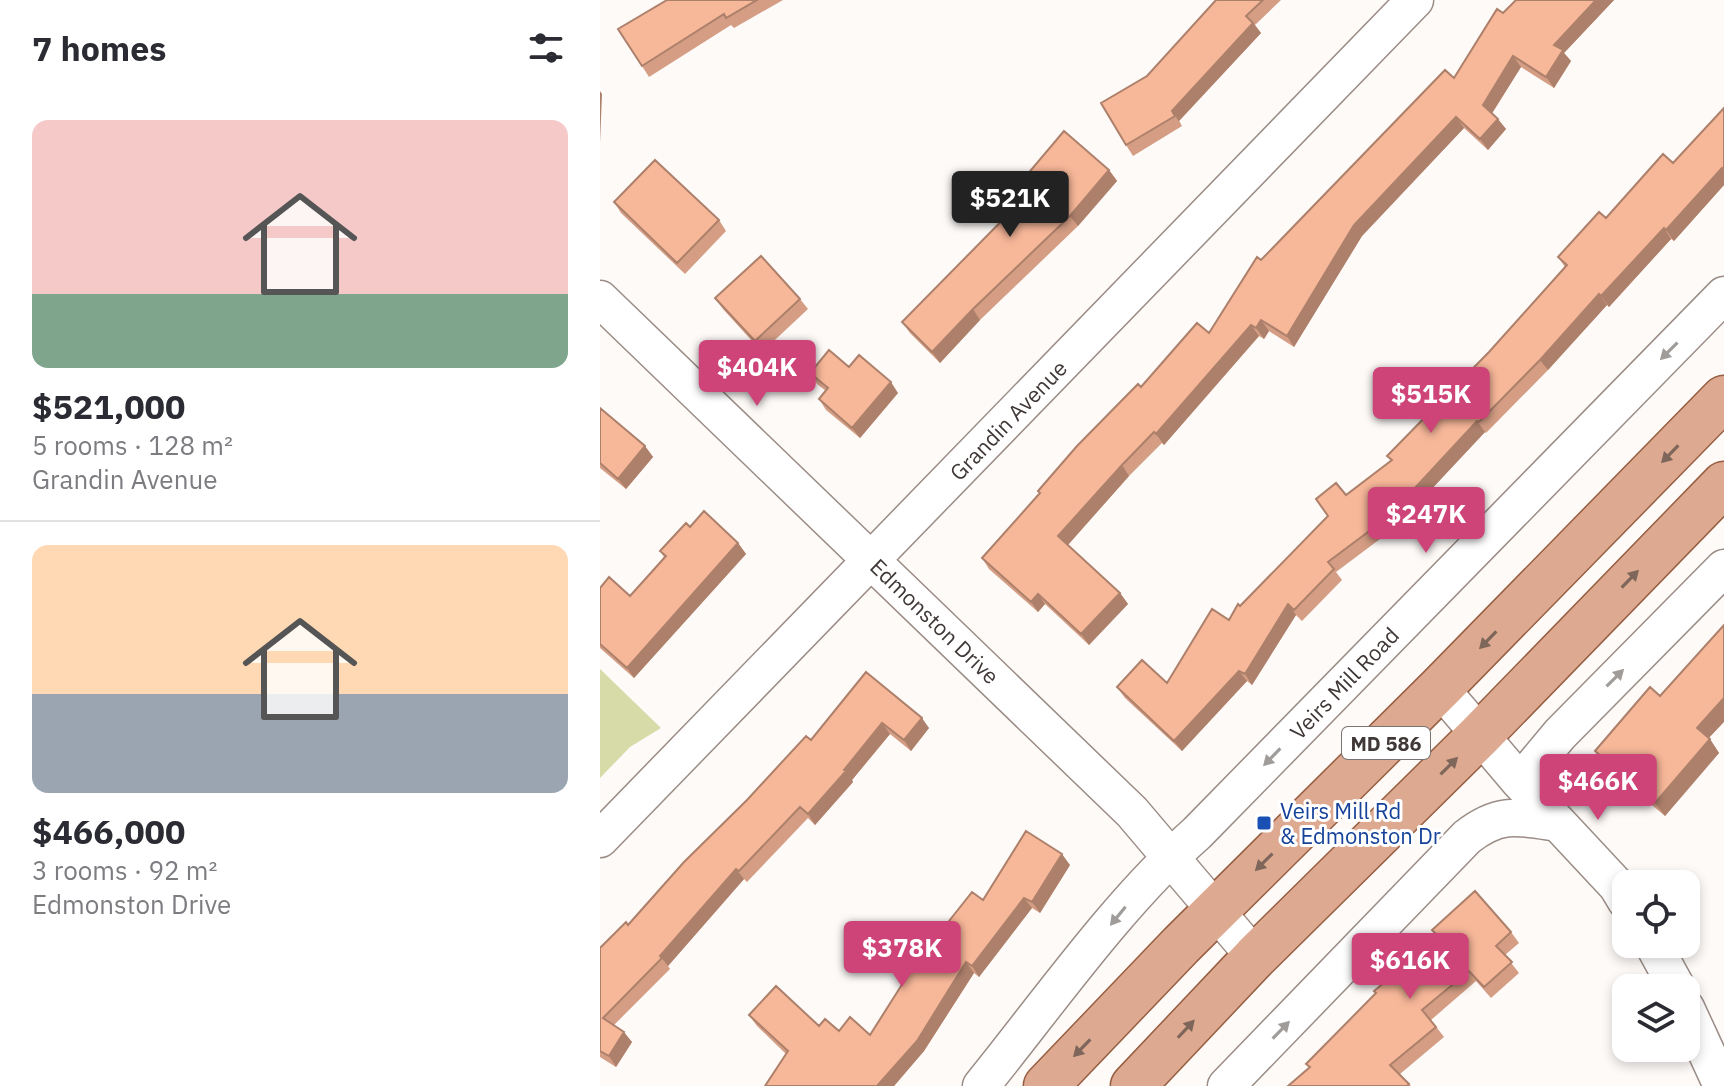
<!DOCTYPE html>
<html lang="en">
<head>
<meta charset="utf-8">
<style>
  :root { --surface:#fff; --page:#f7f7f7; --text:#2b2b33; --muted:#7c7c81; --line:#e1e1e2; --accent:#ce4378 }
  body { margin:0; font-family:"IBM Plex Sans",sans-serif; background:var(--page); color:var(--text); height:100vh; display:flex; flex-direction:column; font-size:30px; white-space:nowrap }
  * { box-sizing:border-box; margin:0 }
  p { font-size:26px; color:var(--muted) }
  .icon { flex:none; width:44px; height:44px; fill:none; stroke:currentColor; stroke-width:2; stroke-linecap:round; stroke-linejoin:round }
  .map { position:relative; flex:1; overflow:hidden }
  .sheet { display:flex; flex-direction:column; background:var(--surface); width:600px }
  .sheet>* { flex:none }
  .controls { position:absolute; left:1012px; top:870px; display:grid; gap:16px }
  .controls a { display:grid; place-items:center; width:88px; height:88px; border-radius:16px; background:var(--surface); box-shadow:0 4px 12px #0003; font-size:40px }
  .price { position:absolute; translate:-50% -68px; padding:0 18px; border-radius:8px; background:var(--accent); color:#fff; font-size:26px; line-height:52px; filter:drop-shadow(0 2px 4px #0008) }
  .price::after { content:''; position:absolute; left:50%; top:48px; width:24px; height:18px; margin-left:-12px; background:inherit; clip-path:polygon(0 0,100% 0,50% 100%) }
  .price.current { background:#222; color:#fff }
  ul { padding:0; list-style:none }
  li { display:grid; align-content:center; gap:16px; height:424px; padding:0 32px }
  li+li { border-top:2px solid var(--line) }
  li span { display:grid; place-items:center; height:248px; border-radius:16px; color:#555 }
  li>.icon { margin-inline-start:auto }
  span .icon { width:144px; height:144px; fill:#fffc; stroke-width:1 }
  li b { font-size:34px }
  h2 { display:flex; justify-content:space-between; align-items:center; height:96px; padding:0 32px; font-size:34px }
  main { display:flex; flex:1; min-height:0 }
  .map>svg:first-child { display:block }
  .green { fill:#d7dba8 }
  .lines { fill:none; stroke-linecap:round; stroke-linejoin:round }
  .minor-casing { stroke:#9b8c86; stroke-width:39 }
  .major-casing { stroke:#975e41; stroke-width:47 }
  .minor { stroke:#fff; stroke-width:36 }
  .major { stroke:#ddaa91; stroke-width:44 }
  .wall { fill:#d49d84 }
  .shaded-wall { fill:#ad806b }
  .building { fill:#f7b799; stroke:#ad806b; stroke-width:2 }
  .oneway { fill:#9f9c9a }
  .oneway2 { fill:#7e665a }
  .transit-dot { fill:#1a4fb4; stroke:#fff; stroke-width:3 }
  .labels { text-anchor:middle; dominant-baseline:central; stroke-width:6; stroke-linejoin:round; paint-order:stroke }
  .shield { fill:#fff; stroke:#797472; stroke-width:2 }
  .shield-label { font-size:20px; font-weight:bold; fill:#3f3836 }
  .street-label { font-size:22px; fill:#3f3836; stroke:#fff }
  .transit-label { font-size:22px; fill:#164399; stroke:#fff; text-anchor:start }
</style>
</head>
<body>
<main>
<section class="sheet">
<h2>7 homes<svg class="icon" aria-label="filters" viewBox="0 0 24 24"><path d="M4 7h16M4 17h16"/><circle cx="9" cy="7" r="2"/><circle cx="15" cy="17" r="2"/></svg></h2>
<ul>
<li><span style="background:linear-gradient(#f6c9c9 70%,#7fa58c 0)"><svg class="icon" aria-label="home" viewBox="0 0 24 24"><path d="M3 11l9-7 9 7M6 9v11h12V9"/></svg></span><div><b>$521,000</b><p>5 rooms · 128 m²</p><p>Grandin Avenue</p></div></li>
<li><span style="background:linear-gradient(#ffd9b3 60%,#9aa5b1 0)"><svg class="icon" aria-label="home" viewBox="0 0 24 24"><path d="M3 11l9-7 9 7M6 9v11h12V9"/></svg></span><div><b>$466,000</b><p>3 rooms · 92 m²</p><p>Edmonston Drive</p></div></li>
</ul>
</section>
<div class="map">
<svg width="1124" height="1086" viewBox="0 0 1124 1086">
  <rect width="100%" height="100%" fill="#fdfaf8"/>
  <path class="green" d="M0,669l61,59 -31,19 -30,31z"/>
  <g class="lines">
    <defs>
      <path id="minor" d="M0,299l532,513 123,145
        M840,688l80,94 97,104 9,15
        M920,782l40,-48 164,-166
        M0,839l815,-839
        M1053,944l24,44
        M1086,1008l36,78
        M381,1086c68,-84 136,-182 216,-253l527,-538
        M626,1086l241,-249c33,-26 52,-20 91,-14"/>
      <path id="major" d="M446,1086l135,-141 259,-257 284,-290
        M533,1086l122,-129 224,-221 245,-252"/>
    </defs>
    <use href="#minor" class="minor-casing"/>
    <use href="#major" class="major-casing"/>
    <use href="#minor" class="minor"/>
    <use href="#major" class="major"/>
  </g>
  <path class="wall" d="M67,0h116l-49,28 -3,-3 -82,52 -7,-11z
    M616,0h65l-26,25 6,8 -82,88 3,5 -49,30 -7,-11 21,-69z
    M916,0h98l-50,53 7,8 -17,27 -33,-21 -29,46 14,16 -18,21 -24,-22 -102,108 -68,111 -25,-16 -5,8 -5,-3 -95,109 -2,-2 -33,33 -61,69 52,48 8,11 -39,41 -44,-41 -7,8 -49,-43 -7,-11 58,-65 -2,-2 103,-104 68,-54 52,-73 193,-182 49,-65z
    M1124,108v77l-50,56 -3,-2 -62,68 -2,-2 -59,65 -62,63 -1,-1 -89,95 -60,45 6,8 -40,41 -6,-6 -44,70 -5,-4 -65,70 -57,-53 -8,-11 50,-4 161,-167 18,-21 45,-34 -4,-5 102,-104 76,-85 -7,-10 115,-94z
    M509,170l8,11 -39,45 -98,94 -40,43 -30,-30 -8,-11 132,-133 -9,-12z
    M14,202l105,18 7,11 -41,43 -64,-61z
    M115,298l85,1 8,10 -46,43 -39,-43z
    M249,367l49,26 -38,45 -34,-28 -7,-11 7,-8 -9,-7 -7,-11z
    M0,408l45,38 8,11 -27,32 -26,-21z
    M90,527l48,16 8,11 -112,124 -34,-30v-60l30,8 34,-39 -4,-6z
    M266,672l63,56 -18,23 -21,-17 -38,46 1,2 -38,43 -7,-7 -61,64 -3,-3 -76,87 2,3 -56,56 18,17 -16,25 -16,-10v-109l28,-23 183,-185z
    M1109,738l10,15 -54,63 -61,-51 -9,-14z
    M470,865l-30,48 -8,-5 -53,69 -5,-4 -50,78 -30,35h-129l21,-32 -29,-28 -8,-11 70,11 20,5 31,4 113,-135z
    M832,930l79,2 8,11 -14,12 14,18 -28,25 -15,-17 -45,39 13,17 -44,37 11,12h-123l21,-18 -3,-4 132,-126z"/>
  <path class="shaded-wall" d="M996,0h18l-50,53 7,8 -17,27 -8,-11 8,-32z
    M653,23l8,10 -82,88 3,5 -10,-15z
    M913,56l8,11 -30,48 -8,-10z
    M0,91l2,3 -2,49z
    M856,117l8,11 -102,108 -68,111 -7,-11 67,-111z
    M898,119l8,10 -18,21 -8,-11z
    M1122,168l2,3v14l-50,56 -8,-11z
    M509,170l8,11 -39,45 -8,-10z
    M1064,228l7,11 -62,68 -8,-11z
    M999,294l8,11 -59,65 -8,-10z
    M373,309l7,11 -40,43 -8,-11z
    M661,320l8,11 -5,8 -8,-11z
    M651,325l8,11 -95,109 -8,-11z
    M291,382l7,11 -38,45 -8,-10z
    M877,421l8,11 -89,95 -8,-10z
    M45,446l8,11 -27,32 -8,-10z
    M522,465l7,11 -63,71 -8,-11z
    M138,543l8,11 -112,124 -7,-10z
    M520,593l8,11 -39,41 -8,-11z
    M438,594l7,10 -7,8 -7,-10z
    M688,604l8,11 -44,70 -7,-11z
    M639,671l8,10 -65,70 -8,-10z
    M1124,698v24l-18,19 -9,-13z
    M322,718l7,10 -18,23 -7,-11z
    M282,723l8,11 -38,46 1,2 -38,43 -7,-11z
    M1110,739l9,14 -54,63 -10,-13z
    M462,854l8,11 -30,48 -8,-11z
    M136,869l8,10 -76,87 -8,-10z
    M424,898l8,10 -53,69 -7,-11z
    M366,962l8,11 -50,78 -30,35h-17z
    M24,1032l8,10 -16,25 -7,-11z"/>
  <path class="building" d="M67,0h90l-31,18 -2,-4 -82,52 -24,-37z
    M616,0h47l-17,16 7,7 -81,88 3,5 -49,29 -25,-42 46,-27z
    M916,0h80l-42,45 9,5 -17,27 -33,-21 -30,49 15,14 -18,20 -24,-22 -102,108 -67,111 -26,-16 -5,8 -5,-3 -95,109 -2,-2 -32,33 -64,71 62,57 -39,41 -43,-40 -7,8 -49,-44 58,-65 -2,-2 39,-45 61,-62 3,3 56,-64 12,10 48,-76 4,3 184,-190 9,8 43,-69 6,4z
    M1124,108v62l-2,-2 -56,62 -2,-2 -63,68 -2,-2 -59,66 -61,62 -2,-1 -89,96 -60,45 6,7 -40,41 -6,-6 -43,70 -6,-3 -65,70 -57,-54 25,-27 25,23 45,-74 17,11 9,-16 2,2 88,-90 -12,-17 20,-16 10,12 46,-35 -5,-4 102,-104 78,-87 -9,-8 41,-45 7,6 57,-64 10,9z
    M464,131l45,39 -39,46 -97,93 -41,43 -30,-30 134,-136 -11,-9z
    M55,160l64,60 -42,43 -63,-61z
    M161,256l39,43 -45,42 -40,-43z
    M229,350l20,17 10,-12 32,27 -39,46 -33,-29 9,-11 -18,-15z
    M0,408l45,38 -27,33 -18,-16z
    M104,511l34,32 -111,125 -27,-24v-56l9,-11 21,19 36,-40 -6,-5 26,-28 4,4z
    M1124,625v73l-27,30 13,11 -55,64 -60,-52 55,-64 10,9z
    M266,672l56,46 -18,22 -22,-17 -38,47 2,1 -38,43 -8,-7 -61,64 -3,-2 -76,87 2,2 -59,60 21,14 -15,24 -9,-5v-103l26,-26 2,3 56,-63 63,-62 59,-64 5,4z
    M426,831l36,23 -30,48 -8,-4 -52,68 -6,-4 -49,79 -40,45h-112l23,-35 -39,-36 27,-29 43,40 6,-7 14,12 11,-14 20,18 45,-71 57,-72 11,8z
    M875,891l36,41 -15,14 16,16 -28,25 -15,-16 -47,39 14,17 -46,38 19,19 -2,2h-119l22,-19 -4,-3 70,-71 -2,-2 65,-54 -7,-7z"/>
  <defs><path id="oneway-solid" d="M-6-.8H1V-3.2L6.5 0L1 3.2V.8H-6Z" transform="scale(2)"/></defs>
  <g class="oneway">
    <use href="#oneway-solid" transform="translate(1069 351) rotate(135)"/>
    <use href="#oneway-solid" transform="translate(1015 678) rotate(-45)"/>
    <use href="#oneway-solid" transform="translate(672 757) rotate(134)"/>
    <use href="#oneway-solid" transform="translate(518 916) rotate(129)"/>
    <use href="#oneway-solid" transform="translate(681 1030) rotate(-46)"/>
  </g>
  <g class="oneway2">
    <use href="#oneway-solid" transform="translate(1070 454) rotate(134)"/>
    <use href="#oneway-solid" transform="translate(1030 579) rotate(-46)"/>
    <use href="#oneway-solid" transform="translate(888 640) rotate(134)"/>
    <use href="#oneway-solid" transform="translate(849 766) rotate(-45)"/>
    <use href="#oneway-solid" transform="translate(664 862) rotate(135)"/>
    <use href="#oneway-solid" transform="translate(586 1029) rotate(-47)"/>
    <use href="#oneway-solid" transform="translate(482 1048) rotate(134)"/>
  </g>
  <rect class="transit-dot" x="656" y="815" width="16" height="16" rx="4"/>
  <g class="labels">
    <rect class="shield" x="742" y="727" width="88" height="32" rx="6"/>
    <g class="shield-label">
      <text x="786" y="743">MD 586</text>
    </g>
    <g class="street-label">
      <text transform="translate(408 420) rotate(-46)">Grandin Avenue</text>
      <text transform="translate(335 621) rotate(44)">Edmonston Drive</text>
      <text transform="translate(744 683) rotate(-46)">Veirs Mill Road</text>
    </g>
    <g class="transit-label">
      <text x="680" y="810">Veirs Mill Rd<tspan x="680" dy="25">&amp; Edmonston Dr</tspan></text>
    </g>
  </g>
</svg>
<div class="controls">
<a><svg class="icon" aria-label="locate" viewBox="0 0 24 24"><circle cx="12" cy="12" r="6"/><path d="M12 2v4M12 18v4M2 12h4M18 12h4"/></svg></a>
<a><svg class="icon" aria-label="layers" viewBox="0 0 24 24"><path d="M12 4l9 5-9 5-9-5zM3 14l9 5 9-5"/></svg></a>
</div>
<b class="price current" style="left:410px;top:239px">$521K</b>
<b class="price" style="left:157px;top:408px">$404K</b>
<b class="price" style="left:831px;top:435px">$515K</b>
<b class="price" style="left:826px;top:555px">$247K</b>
<b class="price" style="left:998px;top:822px">$466K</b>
<b class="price" style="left:302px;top:989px">$378K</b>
<b class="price" style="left:810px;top:1001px">$616K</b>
</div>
</main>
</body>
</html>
